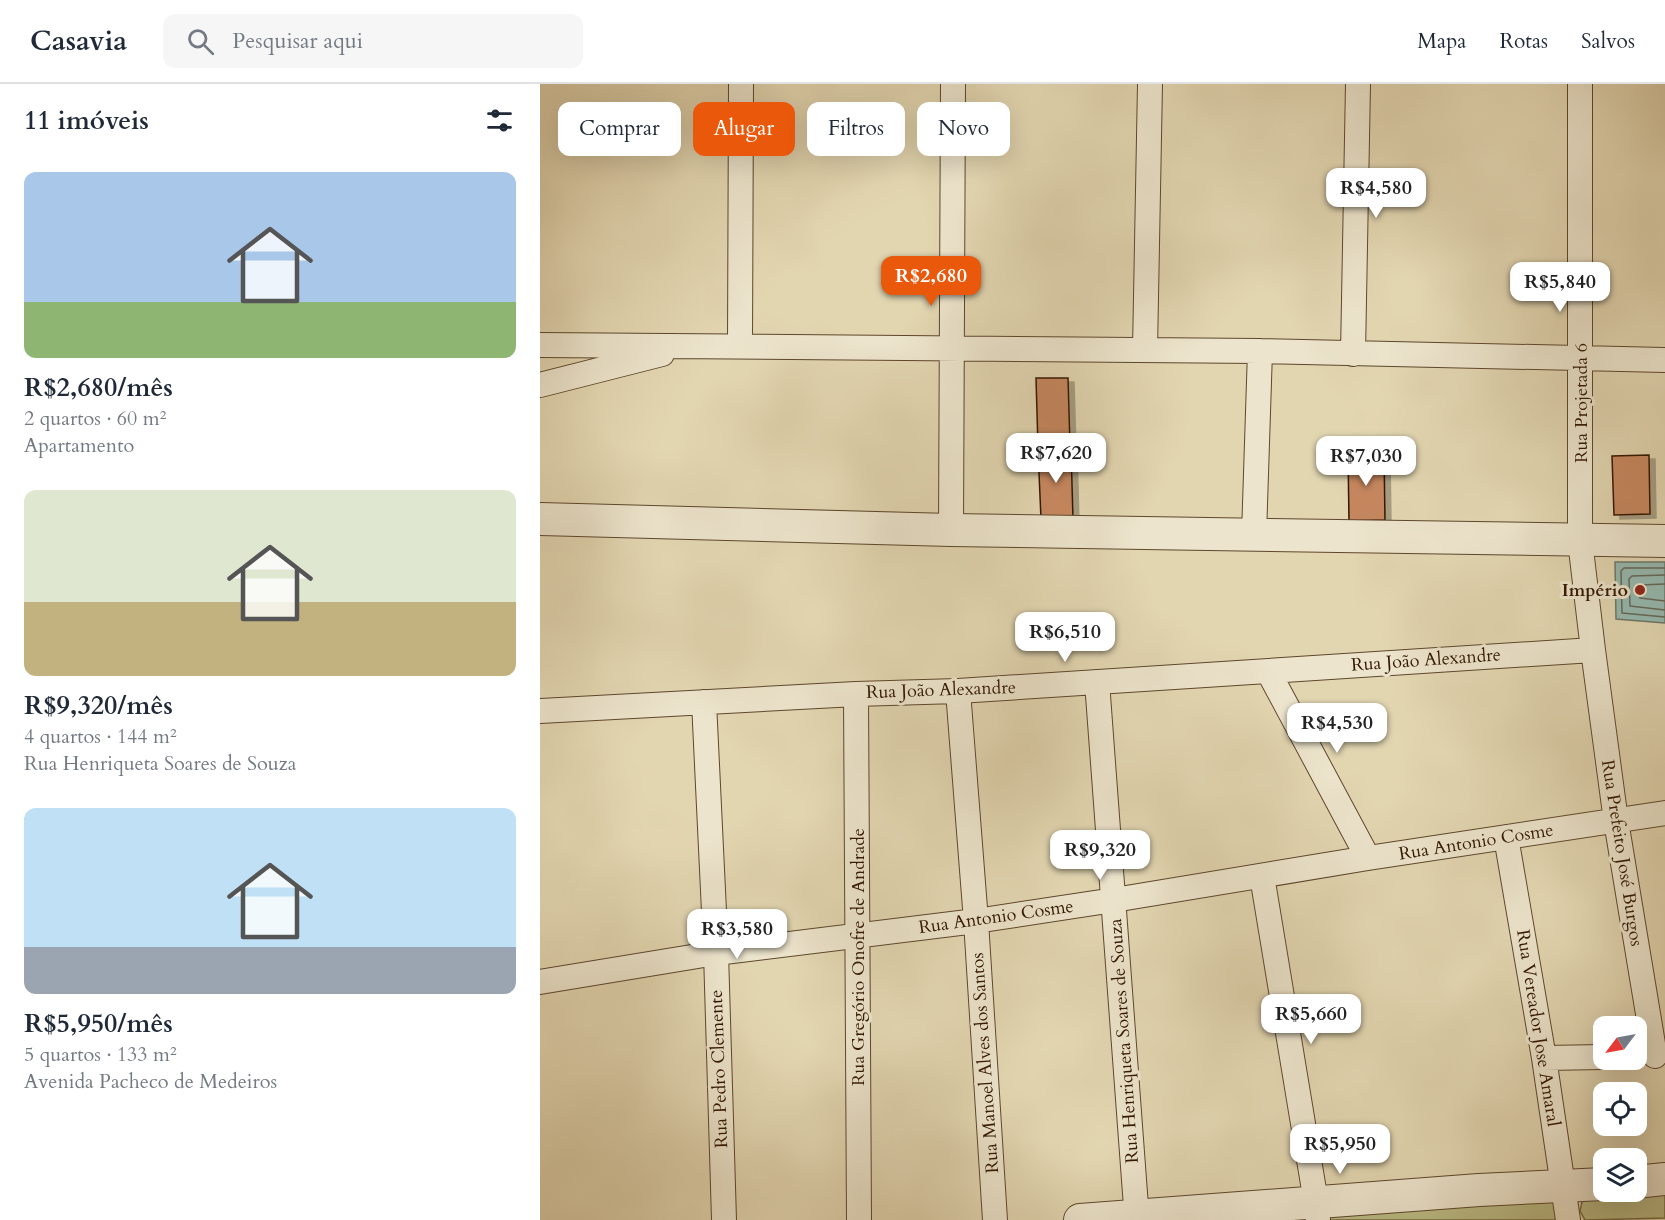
<!DOCTYPE html>
<html lang="pt">
<head>
<meta charset="utf-8">
<style>
  :root { --surface:#fff; --page:#f6f6f7; --text:#1f2937; --muted:#747a83; --line:#e0e1e3; --accent:#ea580c }
  body { margin:0; font-family:Cardo,serif; background:var(--page); color:var(--text); height:100vh; display:flex; flex-direction:column; font-size:22px; white-space:nowrap }
  * { box-sizing:border-box; margin:0 }
  p { font-size:20px; color:var(--muted) }
  .icon { flex:none; width:33px; height:33px; fill:none; stroke:currentColor; stroke-width:2; stroke-linecap:round; stroke-linejoin:round }
  .map { position:relative; flex:1; overflow:hidden }
  .sheet { display:flex; flex-direction:column; background:var(--surface); width:540px }
  .sheet>* { flex:none }
  .banner { position:absolute; left:18px; top:18px; width:570px; height:54px; display:flex; gap:12px }
  .needle { width:39px; rotate:238deg }
  .fabs { position:absolute; left:1053px; top:932px; display:grid; gap:12px }
  .fabs a { display:grid; place-items:center; width:54px; height:54px; border-radius:12px; background:var(--surface); box-shadow:0 6px 24px #0002; font-size:30px }
  .price { position:absolute; translate:-50% -51px; padding:0 14px; border-radius:12px; background:#fff; color:#222; font-size:20px; line-height:39px; filter:drop-shadow(0 2px 3px #0008) }
  .price::after { content:''; position:absolute; left:50%; top:36px; width:18px; height:14px; margin-left:-9px; background:inherit; clip-path:polygon(0 0,100% 0,50% 100%) }
  .price.on { background:var(--accent); color:#fff }
  ul { padding:0; list-style:none }
  li { display:grid; align-content:center; gap:12px; height:318px; padding:0 24px }
  li span { display:grid; place-items:center; height:186px; border-radius:12px; color:#555 }
  li>.icon { margin-inline-start:auto }
  span .icon { width:108px; height:108px; fill:#fffc; stroke-width:1 }
  li b { font-size:26px }
  h2 { display:flex; justify-content:space-between; align-items:center; height:72px; padding:0 24px; font-size:26px }
  .chip { padding:0 21px; border-radius:12px; background:var(--surface); box-shadow:0 6px 24px #0002; font-size:21px; line-height:54px }
  .chip.on { background:var(--accent); color:#fff }
  header { display:flex; align-items:center; gap:36px; box-sizing:border-box; height:84px; padding:0 30px; background:var(--surface); border-bottom:2px solid var(--line) }
  header strong { font-size:28px }
  nav { display:flex; gap:33px; margin-inline-start:auto; font-size:21px }
  .search { width:420px; height:54px; background:var(--page); display:flex; align-items:center; gap:15px; box-sizing:border-box; padding:0 21px; border-radius:12px; color:var(--muted); font-size:22px }
  main { display:flex; flex:1; min-height:0 }
  .map>svg:first-child { display:block }
  .green { fill:#bbbc86; stroke:#766a43; stroke-width:1.5 }
  .water { fill:#95b9b0; stroke:#6d786a; stroke-width:1.5 }
  .lines { fill:none; stroke-linecap:round; stroke-linejoin:round }
  .shore { stroke:#646858; stroke-width:1.5 }
  .building { fill:#c6875f; stroke:#321700; stroke-width:1.5; filter:url(#shadow) }
  .minor-casing { stroke:#5e472c; stroke-width:26 }
  .tertiary-casing { stroke:#5e472c; stroke-width:34 }
  .minor { stroke:#ece4cc; stroke-width:24 }
  .tertiary { stroke:#ece4cc; stroke-width:32 }
  .poi-dot { fill:#8f2418; stroke:#ece4cc; stroke-width:2 }
  .labels { text-anchor:middle; dominant-baseline:central; stroke-width:6; stroke-linejoin:round; paint-order:stroke }
  .street-label { font-size:18px; fill:#321700; stroke:#ece4cc }
  .poi-label { font-size:18px; font-weight:bold; fill:#321700; stroke:#ece4cc; text-anchor:end }
</style>
</head>
<body>
<header>
<strong>Casavia</strong>
<div class="search"><svg class="icon" aria-label="search" viewBox="0 0 24 24"><circle cx="10" cy="10" r="6"/><path d="M15 15l6 6"/></svg>Pesquisar aqui</div>
<nav><a>Mapa</a><a>Rotas</a><a>Salvos</a></nav>
</header>
<main>
<section class="sheet">
<h2>11 imóveis<svg class="icon" aria-label="filters" viewBox="0 0 24 24"><path d="M4 7h16M4 17h16"/><circle cx="9" cy="7" r="2"/><circle cx="15" cy="17" r="2"/></svg></h2>
<ul>
<li><span style="background:linear-gradient(#a9c7e8 70%,#8fb573 0)"><svg class="icon" aria-label="home" viewBox="0 0 24 24"><path d="M3 11l9-7 9 7M6 9v11h12V9"/></svg></span><div><b>R$2,680/mês</b><p>2 quartos · 60 m²</p><p>Apartamento</p></div></li>
<li><span style="background:linear-gradient(#dfe7d0 60%,#c2b280 0)"><svg class="icon" aria-label="home" viewBox="0 0 24 24"><path d="M3 11l9-7 9 7M6 9v11h12V9"/></svg></span><div><b>R$9,320/mês</b><p>4 quartos · 144 m²</p><p>Rua Henriqueta Soares de Souza</p></div></li>
<li><span style="background:linear-gradient(#bfe0f5 75%,#9aa5b1 0)"><svg class="icon" aria-label="home" viewBox="0 0 24 24"><path d="M3 11l9-7 9 7M6 9v11h12V9"/></svg></span><div><b>R$5,950/mês</b><p>5 quartos · 133 m²</p><p>Avenida Pacheco de Medeiros</p></div></li>
</ul>
</section>
<div class="map">
<svg width="1125" height="1136" viewBox="0 0 1125 1136">
  <defs>
    <filter id="shadow"><feDropShadow dx="6" dy="4" stdDeviation="0" flood-color="#0004"/></filter>
  </defs>
  <rect width="100%" height="100%" fill="#e2d6b1"/>
  <filter id="stains"><feTurbulence type="fractalNoise" baseFrequency=".00333" numOctaves="4"/><feColorMatrix values="0 0 0 0 .2 0 0 0 0 .09 0 0 0 0 .02 0 0 0 .5 -.17"/></filter>
  <radialGradient id="worn" r=".72"><stop offset=".6" stop-color="#630" stop-opacity="0"/><stop offset="1" stop-color="#630" stop-opacity=".3"/></radialGradient>
  <path class="green" d="M1125,1106v28l-80,2 -5,-9 2,-9 9,-6z
    M1012,1110l7,26h-232l7,-5z"/>
  <path class="water" d="M1075,478h50v61l-49,-4z"/>
  <g class="lines">
    <path class="shore" d="M1125,484h-41l-3,3 1,42 43,4
      M1125,491l-33,1 -3,3 1,27 35,4
      M1125,500l-24,1 -3,3 2,10 25,3"/>
  </g>
  <path class="building" d="M496,294h32l2,68 -32,1z
    M531,365l2,70h-32l-3,-69z
    M844,369l1,67 -36,1 -1,-67z
    M1109,371l1,59 -36,1 -2,-59z"/>
  <g class="lines">
    <defs>
      <path id="minor" d="M1040,0v457l13,109 23,171 39,235
        M0,261l720,6 405,9
        M200,262l1,-262
        M605,266l5,-266
        M813,270l5,-270
        M0,301l122,-31
        M411,446l2,-446
        M714,451l6,-184
        M728,587l100,187
        M557,598l40,538
        M418,607l18,230 19,299
        M316,610l3,526
        M164,618l12,251 8,267
        M0,627l316,-17 102,-3 635,-41
        M966,753l38,221 24,162
        M722,792l54,326 2,18
        M0,898l176,-29 260,-32 138,-21 254,-42 297,-45
        M1004,974l60,-1"/>
      <path id="tertiary" d="M0,435l411,11 714,11
        M1096,1098l29,-3
        M540,1136l399,-30 125,-6"/>
    </defs>
    <use href="#minor" class="minor-casing"/>
    <use href="#tertiary" class="tertiary-casing"/>
    <use href="#minor" class="minor"/>
    <use href="#tertiary" class="tertiary"/>
  </g>
  <circle class="poi-dot" cx="1100" cy="506" r="6"/>
  <g class="labels">
    <g class="street-label">
      <text transform="translate(1041 319) rotate(-90)">Rua Projetada 6</text>
      <text transform="translate(886 576) rotate(-4)">Rua João Alexandre</text>
      <text transform="translate(401 606) rotate(-2)">Rua João Alexandre</text>
      <text transform="translate(936 758) rotate(-9)">Rua Antonio Cosme</text>
      <text transform="translate(1082 769) rotate(81)">Rua Prefeito José Burgos</text>
      <text transform="translate(456 833) rotate(-8)">Rua Antonio Cosme</text>
      <text transform="translate(318 873) rotate(-90)">Rua Gregório Onofre de Andrade</text>
      <text transform="translate(998 944) rotate(81)">Rua Vereador Jose Amaral</text>
      <text transform="translate(584 957) rotate(-94)">Rua Henriqueta Soares de Souza</text>
      <text transform="translate(445 979) rotate(-94)">Rua Manoel Alves dos Santos</text>
      <text transform="translate(179 985) rotate(-92)">Rua Pedro Clemente</text>
    </g>
    <g class="poi-label">
      <text x="1088" y="506">Império</text>
    </g>
  </g>
  <rect width="100%" height="100%" filter="url(#stains)"/>
  <rect width="100%" height="100%" fill="url(#worn)"/>
</svg>
<div class="fabs">
<a><svg class="needle" viewBox="-14 -14 28 28"><path d="M0-13l5 13h-10z" fill="#e53935"/><path d="M0 13l5-13h-10z" fill="#747a83"/></svg></a>
<a><svg class="icon" aria-label="locate" viewBox="0 0 24 24"><circle cx="12" cy="12" r="6"/><path d="M12 2v4M12 18v4M2 12h4M18 12h4"/></svg></a>
<a><svg class="icon" aria-label="layers" viewBox="0 0 24 24"><path d="M12 4l9 5-9 5-9-5zM3 14l9 5 9-5"/></svg></a>
</div>
<b class="price" style="left:836px;top:135px">R$4,580</b>
<b class="price on" style="left:391px;top:223px">R$2,680</b>
<b class="price" style="left:1020px;top:229px">R$5,840</b>
<b class="price" style="left:516px;top:400px">R$7,620</b>
<b class="price" style="left:826px;top:403px">R$7,030</b>
<b class="price" style="left:525px;top:579px">R$6,510</b>
<b class="price" style="left:797px;top:670px">R$4,530</b>
<b class="price" style="left:560px;top:797px">R$9,320</b>
<b class="price" style="left:197px;top:876px">R$3,580</b>
<b class="price" style="left:771px;top:961px">R$5,660</b>
<b class="price" style="left:800px;top:1091px">R$5,950</b>
<div class="banner">
<a class="chip">Comprar</a>
<a class="chip on">Alugar</a>
<a class="chip">Filtros</a>
<a class="chip">Novo</a>
</div>
</div>
</main>
</body>
</html>
